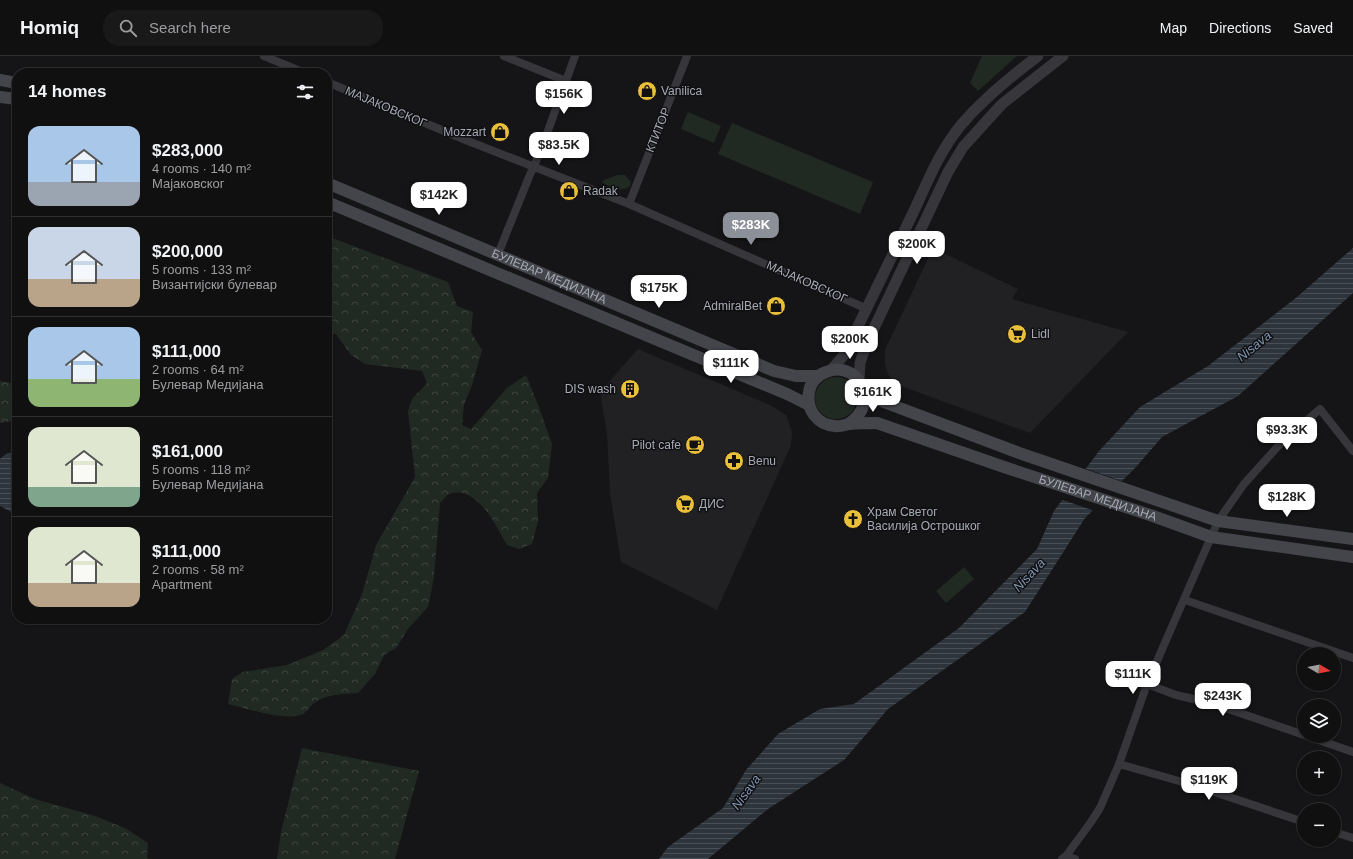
<!DOCTYPE html>
<html lang="en">
<head>
<meta charset="utf-8">
<style>
  :root { --surface:#101011; --page:#19191a; --text:#f1f3f6; --muted:#9c9d9f; --line:#303031; --accent:#8c9099 }
  body { margin:0; font-family:Arial,sans-serif; background:var(--page); color:var(--text); height:100vh; display:flex; flex-direction:column; font-size:15px; white-space:nowrap }
  * { box-sizing:border-box; margin:0 }
  p { font-size:13px; color:var(--muted) }
  .icon { flex:none; width:22px; height:22px; fill:none; stroke:currentColor; stroke-width:2; stroke-linecap:round; stroke-linejoin:round }
  .map { position:relative; flex:1; overflow:hidden }
  .panel { position:absolute; left:12px; top:12px; width:320px; height:556px; display:flex; flex-direction:column; background:var(--surface); border-radius:16px; box-shadow:0 1px 3px #0004,0 0 0 1px var(--line) }
  .panel>* { flex:none }
  .needle { width:26px; rotate:100deg }
  .tools { position:absolute; left:1297px; top:591px; display:grid; gap:8px }
  .tools a { display:grid; place-items:center; width:44px; height:44px; border-radius:50%; background:var(--surface); box-shadow:0 1px 3px #0004,0 0 0 1px var(--line); font-size:20px }
  .price { position:absolute; translate:-50% -34px; padding:0 9px; border-radius:8px; background:#fff; color:#222; font-size:13px; line-height:26px; filter:drop-shadow(0 1px 2px #0008) }
  .price::after { content:''; position:absolute; left:50%; top:24px; width:12px; height:9px; margin-left:-6px; background:inherit; clip-path:polygon(0 0,100% 0,50% 100%) }
  .price.active { background:var(--accent); color:#fff }
  ul { padding:0; list-style:none }
  li { display:flex; align-items:center; gap:12px; height:100px; padding:0 16px }
  li+li { border-top:1px solid var(--line) }
  li span { display:grid; place-items:center; flex:none; width:112px; height:80px; border-radius:12px; color:#555 }
  li>.icon { margin-inline-start:auto }
  span .icon { width:48px; height:48px; fill:#fffc; stroke-width:1 }
  li b { font-size:17px }
  h2 { display:flex; justify-content:space-between; align-items:center; height:48px; padding:0 16px; font-size:17px }
  header { display:flex; align-items:center; gap:24px; box-sizing:border-box; height:56px; padding:0 20px; background:var(--surface); border-bottom:1px solid var(--line) }
  header strong { font-size:19px }
  nav { display:flex; gap:22px; margin-inline-start:auto; font-size:14px }
  .search { width:280px; height:36px; background:var(--page); display:flex; align-items:center; gap:10px; box-sizing:border-box; padding:0 14px; border-radius:16px; color:var(--muted); font-size:15px }
  .map>svg:first-child { display:block }
  .built { fill:#212124 }
  .green { fill:#212923 }
  .forest { fill:url(#forest-crowns) }
  .water { fill:url(#water-rules) }
  .pier { fill:#151517 }
  .lines { fill:none; stroke-linecap:round; stroke-linejoin:round }
  .minor { stroke:#36363b; stroke-width:8 }
  .tertiary { stroke:#36363b; stroke-width:11 }
  .secondary { stroke:#44454b; stroke-width:12 }
  .labels { text-anchor:middle; dominant-baseline:central; stroke-width:3; stroke-linejoin:round; paint-order:stroke }
  .poi-label { font-size:12px; fill:#a7aab6; stroke:#101012; text-anchor:start }
  .street-label { font-size:12px; fill:#a7aab6; stroke:#101012 }
  .water-label { font-size:13px; font-style:italic; fill:#8095b0; stroke:#101012 }
</style>
</head>
<body>
<header>
<strong>Homiq</strong>
<div class="search"><svg class="icon" aria-label="search" viewBox="0 0 24 24"><circle cx="10" cy="10" r="6"/><path d="M15 15l6 6"/></svg>Search here</div>
<nav><a>Map</a><a>Directions</a><a>Saved</a></nav>
</header>
<div class="map">
<svg width="1353" height="803" viewBox="0 0 1353 803">
  <defs>
    <pattern id="forest-crowns" width="20" height="18" patternUnits="userSpaceOnUse"><rect width="20" height="18" fill="#212923"/><path d="M2 6a3 3 0 1 1 6 0M12 15a3 3 0 1 1 6 0" fill="none" stroke="#3e4541"/></pattern>
    <pattern id="water-rules" width="6" height="5" patternUnits="userSpaceOnUse"><rect width="6" height="5" fill="#2e343c"/><path d="M0 2.5h6" fill="none" stroke="#494f56"/></pattern>
  </defs>
  <rect width="100%" height="100%" fill="#151517"/>
  <path class="built" d="M933,192l85,41 -6,10 116,33 -98,101 -132,-48 -9,-9 -4,-11v-15z
    M638,293l134,57 14,9 6,17 -1,13 -74,165 -96,-48 -11,-69 -3,-59 -7,-42z"/>
  <path class="green" d="M982,0h35l-39,35 -8,-8z
    M688,56l33,14 -7,17 -33,-14z
    M732,67l141,59 -13,32 -142,-60z
    M618,119h7l6,7 -1,4c-8,7 -20,1 -28,-4l2,-2z
    M815 342a21 21 0 1 1 42 0a21 21 0 1 1-42 0Z
    M964,511l10,12 -28,24 -10,-12z"/>
  <path class="forest" d="M327,180l121,46 9,24 16,6 -2,20 11,18 -10,35 -8,20 -2,20 9,4 36,-41 19,-13 14,35 12,34 -4,34 -11,15 1,28 -6,23 -13,5 -12,-4c-11,-19 -30,-61 -58,-51 -3,2 -6,6 -9,9l-6,74 -6,30 -20,22 -12,19 -12,7 -9,19 -17,19c-15,1 -32,1 -44,10 -4,3 -7,9 -11,11 -15,8 -58,-6 -75,-10l4,-25 11,-7 44,-7 36,-15 21,-15 18,-41 14,-49 39,-68 -7,-66 4,-12 15,-16 -5,-12 -57,-7 -14,-9 -15,-21 -9,-1z
    M0,325l17,3v36l-17,3z
    M302,692l117,23 -24,88h-118l4,-27z
    M0,727l35,16 60,17 30,12 23,15 -1,14 2,2h-149z"/>
  <path class="water" d="M1353,192v45l-115,103 -76,41 -26,30 -51,51 -60,94 -137,97 -44,51 -76,49 -60,50h-49l9,-12 55,-39 23,-38 32,-36 42,-25 34,-5 105,-76 78,-79 17,-38 45,-60 41,-44 68,-41 89,-69z
    M17,396v63l-17,-9v-47l6,-5z"/>
  <path class="pier" d="M1084,412l40,14 -29,29 -35,-12z"/>
  <g class="lines">
    <path class="minor" d="M264,0l41,17
      M504,0l62,25
      M327,26l141,59 161,63 236,104
      M629,148l58,-148
      M498,198l31,-77 12,-27 34,-94
      M1185,544l168,58
      M1147,628l29,11 35,8 93,32
      M1307,680l46,16
      M1119,708l74,21 111,37
      M1334,776l19,6
      M1066,800l9,3
      M1062,803l4,-3 25,-34 9,-14 19,-44 28,-80 71,-163 26,-37 36,-40 40,-35 33,42"/>
    <path class="tertiary" d="M831,314l13,-15c23,-47 46,-95 69,-142 15,-32 26,-61 48,-88 23,-27 49,-48 77,-69
      M859,324l1,-17 6,-18 82,-173 15,-25 39,-43 61,-48"/>
    <g class="secondary">
      <path d="M0,24l17,3"/>
      <path d="M0,41l17,2"/>
      <path id="s1" d="M327,127l447,188 22,5h22"/>
      <path d="M327,146l460,192 22,11"/>
      <path d="M863,331l12,11 6,3 141,53 196,67 135,18"/>
      <path id="s2" d="M848,368c34,-21 10,-65 -22,-52 -9,3 -16,11 -17,20 -3,17 8,33 26,34 5,1 9,-1 14,-2 10,-1 19,-1 28,-1l130,45 143,47 61,22 142,20"/>
    </g>
  </g>
  <defs>
    <symbol id="shop-disc" viewBox="-11 -11 22 22"><circle r="9.5" fill="#eabf39" stroke="#101012"/><path d="M-5-2.5h2.3a2.7 3.5 0 0 1 5.4 0H5L5.5 6h-11ZM-1.5-2.5h3a1.5 2.3 0 0 0-3 0Z" fill="#111"/></symbol>
    <symbol id="supermarket-disc" viewBox="-11 -11 22 22"><circle r="9.5" fill="#eabf39" stroke="#101012"/><path d="M-6-5.5h2.5l.6 2H6L4.5 2H-2.5L-4.4-4H-6ZM-1.5 3.2a1.3 1.3 0 1 0 .1 0ZM3 3.2a1.3 1.3 0 1 0 .1 0Z" fill="#111"/></symbol>
    <symbol id="building-disc" viewBox="-11 -11 22 22"><circle r="9.5" fill="#eabf39" stroke="#101012"/><path d="M-4-6H4V6H1V3H-1V6H-4ZM-2.5-4.3h1.7v1.8h-1.7ZM.8-4.3h1.7v1.8H.8ZM-2.5-1h1.7V.8h-1.7ZM.8-1h1.7V.8H.8Z" fill="#111"/></symbol>
    <symbol id="cafe-disc" viewBox="-11 -11 22 22"><circle r="9.5" fill="#eabf39" stroke="#101012"/><path d="M-5.5-4.5H6V0H3Q3 3.5 0 3.5H-2.5Q-5.5 3.5-5.5 0ZM3-3.2v2h1.7v-2ZM-6 4.5H4V6H-6Z" fill="#111"/></symbol>
    <symbol id="pharmacy-disc" viewBox="-11 -11 22 22"><circle r="9.5" fill="#eabf39" stroke="#101012"/><path d="M-2-6h4v4h4v4h-4v4h-4v-4h-4v-4h4Z" fill="#111"/></symbol>
    <symbol id="church-disc" viewBox="-11 -11 22 22"><circle r="9.5" fill="#eabf39" stroke="#101012"/><path d="M-1.2-6h2.4v3.5h3.3v2.4h-3.3V6h-2.4V-.1h-3.3v-2.4h3.3Z" fill="#111"/></symbol>
  </defs>
  <g fill-rule="evenodd">
    <use href="#shop-disc" x="636" y="24" width="22" height="22"/>
    <use href="#shop-disc" x="489" y="65" width="22" height="22"/>
    <use href="#shop-disc" x="558" y="124" width="22" height="22"/>
    <use href="#shop-disc" x="765" y="239" width="22" height="22"/>
    <use href="#supermarket-disc" x="1006" y="267" width="22" height="22"/>
    <use href="#building-disc" x="619" y="322" width="22" height="22"/>
    <use href="#cafe-disc" x="684" y="378" width="22" height="22"/>
    <use href="#pharmacy-disc" x="723" y="394" width="22" height="22"/>
    <use href="#supermarket-disc" x="674" y="437" width="22" height="22"/>
    <use href="#church-disc" x="842" y="452" width="22" height="22"/>
  </g>
  <g class="labels">
    <g class="poi-label">
      <text x="661" y="35">Vanilica</text>
      <text x="486" y="76" text-anchor="end">Mozzart</text>
      <text x="583" y="135">Radak</text>
      <text x="762" y="250" text-anchor="end">AdmiralBet</text>
      <text x="1031" y="278">Lidl</text>
      <text x="616" y="333" text-anchor="end">DIS wash</text>
      <text x="681" y="389" text-anchor="end">Pilot cafe</text>
      <text x="748" y="405">Benu</text>
      <text x="699" y="448">ДИС</text>
      <text x="867" y="456">Храм Светог<tspan x="867" dy="14">Василија Острошког</tspan></text>
    </g>
    <g class="street-label">
      <text transform="translate(386 51) rotate(23)">МАЈАКОВСКОГ</text>
      <text transform="translate(658 74) rotate(-68)">КТИТОР</text>
      <text stroke="none"><textPath href="#s1" startOffset="241">БУЛЕВАР МЕДИЈАНА</textPath></text>
      <text transform="translate(807 226) rotate(24)">МАЈАКОВСКОГ</text>
      <text stroke="none"><textPath href="#s2" startOffset="439">БУЛЕВАР МЕДИЈАНА</textPath></text>
    </g>
    <g class="water-label">
      <text transform="translate(1254 290) rotate(-39)">Nisava</text>
      <text transform="translate(1029 519) rotate(-47)">Nisava</text>
      <text transform="translate(746 736) rotate(-54)">Nisava</text>
    </g>
  </g>
</svg>
<div class="tools">
<a><svg class="needle" viewBox="-14 -14 28 28"><path d="M0-13l5 13h-10z" fill="#e53935"/><path d="M0 13l5-13h-10z" fill="#9c9d9f"/></svg></a>
<a><svg class="icon" aria-label="layers" viewBox="0 0 24 24"><path d="M12 4l9 5-9 5-9-5zM3 14l9 5 9-5"/></svg></a>
<a>+</a>
<a>−</a>
</div>
<b class="price" style="left:564px;top:59px">$156K</b>
<b class="price" style="left:559px;top:110px">$83.5K</b>
<b class="price" style="left:439px;top:160px">$142K</b>
<b class="price active" style="left:751px;top:190px">$283K</b>
<b class="price" style="left:917px;top:209px">$200K</b>
<b class="price" style="left:659px;top:253px">$175K</b>
<b class="price" style="left:850px;top:304px">$200K</b>
<b class="price" style="left:731px;top:328px">$111K</b>
<b class="price" style="left:873px;top:357px">$161K</b>
<b class="price" style="left:1287px;top:395px">$93.3K</b>
<b class="price" style="left:1287px;top:462px">$128K</b>
<b class="price" style="left:1133px;top:639px">$111K</b>
<b class="price" style="left:1223px;top:661px">$243K</b>
<b class="price" style="left:1209px;top:745px">$119K</b>
<section class="panel">
<h2>14 homes<svg class="icon" aria-label="filters" viewBox="0 0 24 24"><path d="M4 7h16M4 17h16"/><circle cx="9" cy="7" r="2"/><circle cx="15" cy="17" r="2"/></svg></h2>
<ul>
<li><span style="background:linear-gradient(#a9c7e8 70%,#9aa5b1 0)"><svg class="icon" aria-label="home" viewBox="0 0 24 24"><path d="M3 11l9-7 9 7M6 9v11h12V9"/></svg></span><div><b>$283,000</b><p>4 rooms · 140 m²</p><p>Мајаковског</p></div></li>
<li><span style="background:linear-gradient(#c9d6e8 65%,#b9a48a 0)"><svg class="icon" aria-label="home" viewBox="0 0 24 24"><path d="M3 11l9-7 9 7M6 9v11h12V9"/></svg></span><div><b>$200,000</b><p>5 rooms · 133 m²</p><p>Византијски булевар</p></div></li>
<li><span style="background:linear-gradient(#a9c7e8 65%,#8fb573 0)"><svg class="icon" aria-label="home" viewBox="0 0 24 24"><path d="M3 11l9-7 9 7M6 9v11h12V9"/></svg></span><div><b>$111,000</b><p>2 rooms · 64 m²</p><p>Булевар Медијана</p></div></li>
<li><span style="background:linear-gradient(#dfe7d0 75%,#7fa58c 0)"><svg class="icon" aria-label="home" viewBox="0 0 24 24"><path d="M3 11l9-7 9 7M6 9v11h12V9"/></svg></span><div><b>$161,000</b><p>5 rooms · 118 m²</p><p>Булевар Медијана</p></div></li>
<li><span style="background:linear-gradient(#dfe7d0 70%,#b9a48a 0)"><svg class="icon" aria-label="home" viewBox="0 0 24 24"><path d="M3 11l9-7 9 7M6 9v11h12V9"/></svg></span><div><b>$111,000</b><p>2 rooms · 58 m²</p><p>Apartment</p></div></li>
</ul>
</section>
</div>
</body>
</html>
